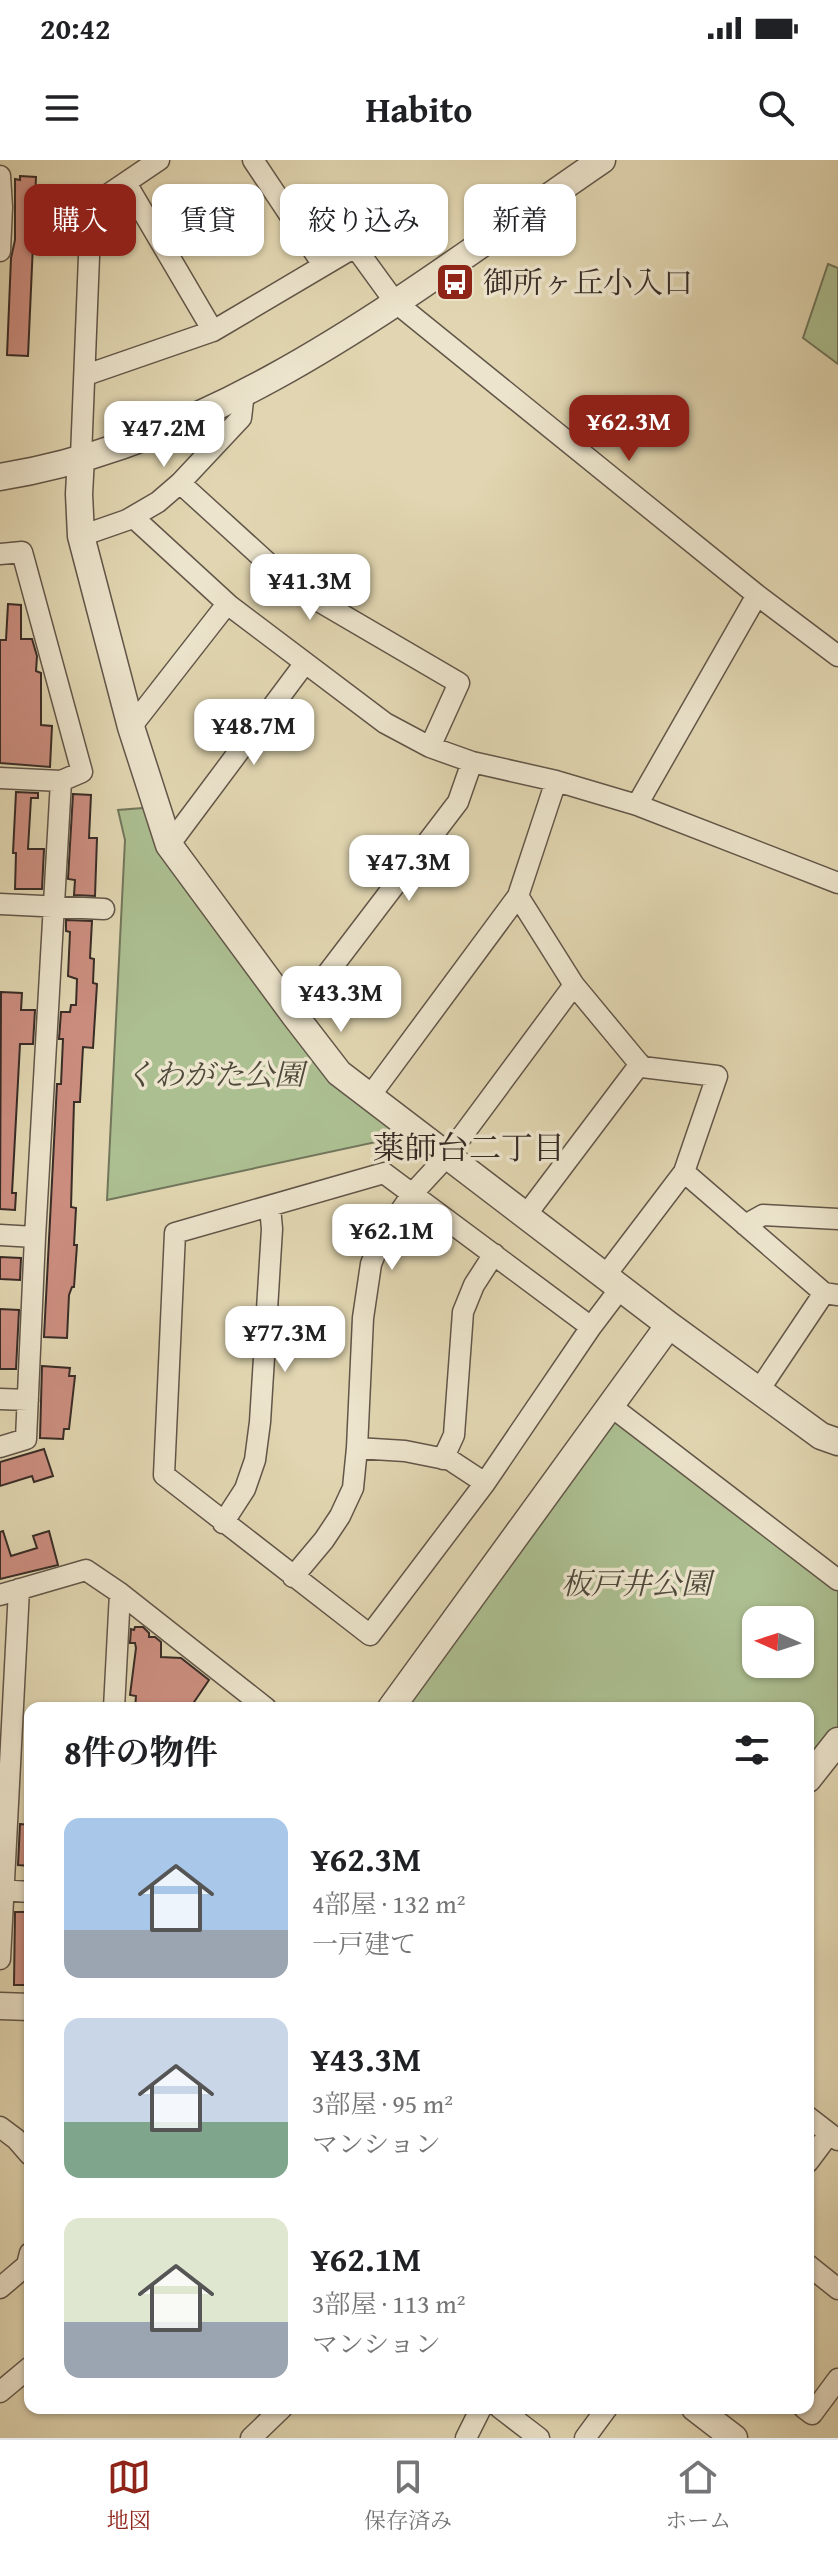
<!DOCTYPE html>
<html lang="ja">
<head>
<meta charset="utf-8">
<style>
  :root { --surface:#fff; --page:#f2f2f2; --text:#202124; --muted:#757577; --line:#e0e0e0; --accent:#8f2418 }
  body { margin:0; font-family:"Gentium Book Plus","Noto Serif JP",serif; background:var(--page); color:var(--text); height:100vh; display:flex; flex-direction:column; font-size:30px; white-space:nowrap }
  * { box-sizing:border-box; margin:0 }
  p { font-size:26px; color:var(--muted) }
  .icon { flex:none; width:44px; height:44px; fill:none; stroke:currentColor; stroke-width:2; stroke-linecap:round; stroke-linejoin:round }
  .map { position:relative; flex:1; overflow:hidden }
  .details { position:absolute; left:24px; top:1542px; width:790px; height:712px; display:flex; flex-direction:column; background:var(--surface); border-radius:16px; box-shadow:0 2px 6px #0004 }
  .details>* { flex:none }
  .guide { position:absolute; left:24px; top:24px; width:790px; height:72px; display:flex; gap:16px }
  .needle { width:52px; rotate:273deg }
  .fabs { position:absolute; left:742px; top:1446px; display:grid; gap:16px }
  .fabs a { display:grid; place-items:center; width:72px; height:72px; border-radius:16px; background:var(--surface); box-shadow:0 2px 6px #0004; font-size:40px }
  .price { position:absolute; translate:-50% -68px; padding:0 18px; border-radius:16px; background:#fff; color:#222; font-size:26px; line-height:52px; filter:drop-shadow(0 2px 4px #0008) }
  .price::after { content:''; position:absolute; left:50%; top:48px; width:24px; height:18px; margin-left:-12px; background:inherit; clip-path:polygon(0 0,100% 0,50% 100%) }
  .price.active { background:var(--accent); color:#fff }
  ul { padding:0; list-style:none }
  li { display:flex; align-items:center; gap:24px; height:200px; padding:0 40px }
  li span { display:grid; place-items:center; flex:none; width:224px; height:160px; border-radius:16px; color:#555 }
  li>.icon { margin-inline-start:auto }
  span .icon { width:96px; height:96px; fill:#fffc; stroke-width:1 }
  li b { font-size:34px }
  h2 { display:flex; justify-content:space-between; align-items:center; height:96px; padding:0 40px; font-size:34px }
  .tag { padding:0 28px; border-radius:16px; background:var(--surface); box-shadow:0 2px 6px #0004; font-size:28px; line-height:72px }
  .tag.active { background:var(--accent); color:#fff }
  .status { display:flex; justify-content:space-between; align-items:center; height:56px; padding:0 40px; background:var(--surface); direction:ltr }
  .status svg { height:22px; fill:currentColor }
  header { display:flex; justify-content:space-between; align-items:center; height:104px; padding:0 40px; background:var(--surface); font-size:36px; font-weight:700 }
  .menu { display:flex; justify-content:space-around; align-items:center; height:112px; border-top:2px solid var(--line); background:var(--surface); font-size:22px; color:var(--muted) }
  .menu a { display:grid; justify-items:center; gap:4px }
  .menu .active { color:var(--accent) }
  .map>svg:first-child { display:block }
  .green { fill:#acbf91; stroke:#72765c; stroke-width:2; fill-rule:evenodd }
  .building { fill:#cc8e80; stroke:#382c26; stroke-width:2 }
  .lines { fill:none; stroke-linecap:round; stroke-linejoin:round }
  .minor-casing { stroke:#625649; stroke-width:23 }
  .tertiary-casing { stroke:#625649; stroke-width:29 }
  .minor { stroke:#ece4cc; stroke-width:20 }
  .tertiary { stroke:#ece4cc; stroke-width:26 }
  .labels { text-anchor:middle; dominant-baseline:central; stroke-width:7; stroke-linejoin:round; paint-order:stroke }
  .poi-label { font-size:30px; fill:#382c26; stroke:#ece4cc; text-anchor:start }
  .park-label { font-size:30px; font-style:italic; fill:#4f493b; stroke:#ece4cc }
  .neighbourhood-label { font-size:32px; fill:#382c26; stroke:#ece4cc }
</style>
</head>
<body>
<div class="status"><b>20:42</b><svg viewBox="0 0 49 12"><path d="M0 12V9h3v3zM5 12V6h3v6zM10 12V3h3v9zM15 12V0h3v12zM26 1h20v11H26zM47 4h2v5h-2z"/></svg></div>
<header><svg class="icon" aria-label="menu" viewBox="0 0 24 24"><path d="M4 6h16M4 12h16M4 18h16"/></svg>Habito<svg class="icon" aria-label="search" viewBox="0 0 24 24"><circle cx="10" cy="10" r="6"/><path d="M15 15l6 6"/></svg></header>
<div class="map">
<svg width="838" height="2278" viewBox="0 0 838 2278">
  <rect width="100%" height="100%" fill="#e1d6b1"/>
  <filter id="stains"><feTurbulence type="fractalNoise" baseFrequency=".0025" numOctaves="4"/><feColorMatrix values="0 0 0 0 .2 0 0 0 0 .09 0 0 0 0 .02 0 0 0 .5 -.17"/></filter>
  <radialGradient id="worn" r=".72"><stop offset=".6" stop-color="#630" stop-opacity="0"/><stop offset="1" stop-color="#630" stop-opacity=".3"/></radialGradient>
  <path class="green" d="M828,104l10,4v96l-35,-26z
    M155,647l140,209 123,117 -311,67 18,-360 -7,-30z
    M612,1247l226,173v161l-30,38v-71h-417zM756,1460h44v44h-44z"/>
  <path class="building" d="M20,16l16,1 -8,179 -21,-1 4,-97 4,-18v-61l5,1z
    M8,444l13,1v34h11l5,17 -1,15 5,2v52l11,1 -2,41 -50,-4v-123h6z
    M16,632l22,1v5h-7l-3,51h16l-2,40h-27l1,-36h-3z
    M73,634l18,1 -2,43h8l-2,58 -21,-1 1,-15 -7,-1z
    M66,760l26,1 -2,37 4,1 -1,24 4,1 -4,64 -10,-1 -3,55h-6l-3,105 5,1 -2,37h3l-3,42h-2l-3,8 -2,43 -23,-1 13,-253h4l2,-45h-4l2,-27h9l1,-7h5l1,-26 -9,-3 2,-44 -4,-1z
    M1,832l21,1 -1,17h14l-2,34h-13l-8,149h4l-1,17 -15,-1z
    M0,1097l21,1 -1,22 -20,-1z
    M0,1149l19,1 -3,59h-16z
    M42,1206l28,2 -1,8h6l-6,53h-5l-1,10 -23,-1z
    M44,1289l9,27 -19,6 -2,-6 -32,10v-24z
    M3,1371l8,25 26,-8 -4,-12 16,-5 9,34 -58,14v-47z
    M135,1467h8l6,6v4h6l6,5v15l20,1 28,22 -19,28h-55l1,-12 -6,-1 6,-47 -1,-5h-5l1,-14 3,1z
    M20,1664l10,1v41l-12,-1z
    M15,1752h15v73h-16z"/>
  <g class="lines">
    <defs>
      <path id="minor" d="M253,0l70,105
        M0,16l2,31 -2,44
        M126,23l87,148
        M86,215l127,-44 142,-84 40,55 362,293 81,61
        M81,297l10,-251 68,-46
        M180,323l100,91 25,19 154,90 -29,64
        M133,357l97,89 155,117 45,24 42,15 84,19 81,24 201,78
        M81,376l46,-16 31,-18 22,-19 61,-65 3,-26
        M0,394l22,-2 60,220 -21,9 -61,-3
        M131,567l96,-123
        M556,621l-38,115 56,89 68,82 75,9 -33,96 -79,104
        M637,645l120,-210
        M169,685l136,-182
        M0,744l104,5
        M295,856l163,-214 14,-40
        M370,936l148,-200
        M684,1012l140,121 14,2
        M526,1055l114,-151
        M745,1065l18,-10 75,4
        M0,1075l35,2
        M591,1167l-207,-154 -209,60 -11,242 206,160 115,-152 106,-156 31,-41
        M759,1230l65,-97
        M0,1239l28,1
        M612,1247l226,173
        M0,1287l26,-8 9,-202 26,-456
        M357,1288l48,3 45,9 35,23
        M443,1299l11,-24 9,-123 11,-27 20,-31
        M223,1363l22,-34 10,-29 5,-38 12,-193 -2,-22
        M293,1417l31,-37 16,-24 13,-28 4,-40 6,-130 8,-54 10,-25 32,-46 35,-38 126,-170
        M0,1435l86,-25 34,23 146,115
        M114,1548l6,-115
        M0,1730l30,2
        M0,1799l19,-370
        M808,1957l30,23
        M0,1967l16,12 14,16
        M808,2002l21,-28
        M808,2105l30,24
        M0,2128l27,-23 3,-12
        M0,2232l30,-25
        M500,2248l39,30
        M804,2248l8,6 26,-35
        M251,2278l31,-30
        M466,2278l15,-30
        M585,2278l22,-30"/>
      <path id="tertiary" d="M81,297l-2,37 2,42 50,191 38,118 126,171 44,57 330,252 152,111 17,6
        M0,317c229,-37 416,-190 602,-317
        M391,1548l278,-383
        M808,1619l30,-38
        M0,1846l30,1
        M695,2248l39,30"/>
    </defs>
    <use href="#minor" class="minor-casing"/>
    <use href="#tertiary" class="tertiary-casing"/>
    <use href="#minor" class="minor"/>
    <use href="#tertiary" class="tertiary"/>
  </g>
  <defs>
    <symbol id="bus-square" viewBox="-11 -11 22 22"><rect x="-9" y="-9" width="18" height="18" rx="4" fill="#8f2418" stroke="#ece4cc"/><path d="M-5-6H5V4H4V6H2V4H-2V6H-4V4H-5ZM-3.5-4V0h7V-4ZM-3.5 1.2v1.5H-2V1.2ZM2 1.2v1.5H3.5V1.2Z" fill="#fff"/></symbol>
  </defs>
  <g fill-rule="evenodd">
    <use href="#bus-square" x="433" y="100" width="44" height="44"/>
  </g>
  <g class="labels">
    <g class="poi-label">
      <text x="483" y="122">御所ヶ丘小入口</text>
    </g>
    <g class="park-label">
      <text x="214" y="914">くわがた公園</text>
      <text x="636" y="1423">板戸井公園</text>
    </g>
    <g class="neighbourhood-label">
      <text x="469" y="987">薬師台二丁目</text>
    </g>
  </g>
  <rect width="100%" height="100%" filter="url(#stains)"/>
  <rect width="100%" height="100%" fill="url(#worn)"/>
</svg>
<div class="fabs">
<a><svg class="needle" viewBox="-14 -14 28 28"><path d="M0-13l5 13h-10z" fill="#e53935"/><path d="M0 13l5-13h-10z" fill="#757577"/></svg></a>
</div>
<b class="price active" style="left:629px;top:303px">¥62.3M</b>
<b class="price" style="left:164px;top:309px">¥47.2M</b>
<b class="price" style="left:310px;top:462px">¥41.3M</b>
<b class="price" style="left:254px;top:607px">¥48.7M</b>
<b class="price" style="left:409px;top:743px">¥47.3M</b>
<b class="price" style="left:341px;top:874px">¥43.3M</b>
<b class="price" style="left:392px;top:1112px">¥62.1M</b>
<b class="price" style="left:285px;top:1214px">¥77.3M</b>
<div class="guide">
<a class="tag active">購入</a>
<a class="tag">賃貸</a>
<a class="tag">絞り込み</a>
<a class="tag">新着</a>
</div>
<section class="details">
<h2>8件の物件<svg class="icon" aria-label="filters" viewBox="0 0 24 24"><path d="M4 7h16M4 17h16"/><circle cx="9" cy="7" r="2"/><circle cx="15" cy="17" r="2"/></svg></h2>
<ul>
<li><span style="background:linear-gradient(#a9c7e8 70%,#9aa5b1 0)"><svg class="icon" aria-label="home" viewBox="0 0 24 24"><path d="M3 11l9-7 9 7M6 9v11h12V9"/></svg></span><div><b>¥62.3M</b><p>4部屋 · 132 m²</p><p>一戸建て</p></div></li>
<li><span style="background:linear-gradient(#c9d6e8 65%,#7fa58c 0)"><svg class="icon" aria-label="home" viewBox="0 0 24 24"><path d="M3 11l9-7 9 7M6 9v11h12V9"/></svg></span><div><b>¥43.3M</b><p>3部屋 · 95 m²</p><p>マンション</p></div></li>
<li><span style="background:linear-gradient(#dfe7d0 65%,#9aa5b1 0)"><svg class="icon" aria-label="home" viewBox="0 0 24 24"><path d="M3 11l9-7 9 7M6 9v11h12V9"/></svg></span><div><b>¥62.1M</b><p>3部屋 · 113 m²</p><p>マンション</p></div></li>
</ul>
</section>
</div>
<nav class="menu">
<a class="active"><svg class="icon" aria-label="map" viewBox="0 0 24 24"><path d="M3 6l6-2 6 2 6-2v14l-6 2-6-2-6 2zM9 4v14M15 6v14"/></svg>地図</a>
<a><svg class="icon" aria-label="saved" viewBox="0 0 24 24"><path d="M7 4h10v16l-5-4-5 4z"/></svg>保存済み</a>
<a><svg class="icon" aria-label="home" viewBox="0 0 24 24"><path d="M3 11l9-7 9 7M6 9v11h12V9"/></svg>ホーム</a>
</nav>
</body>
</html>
